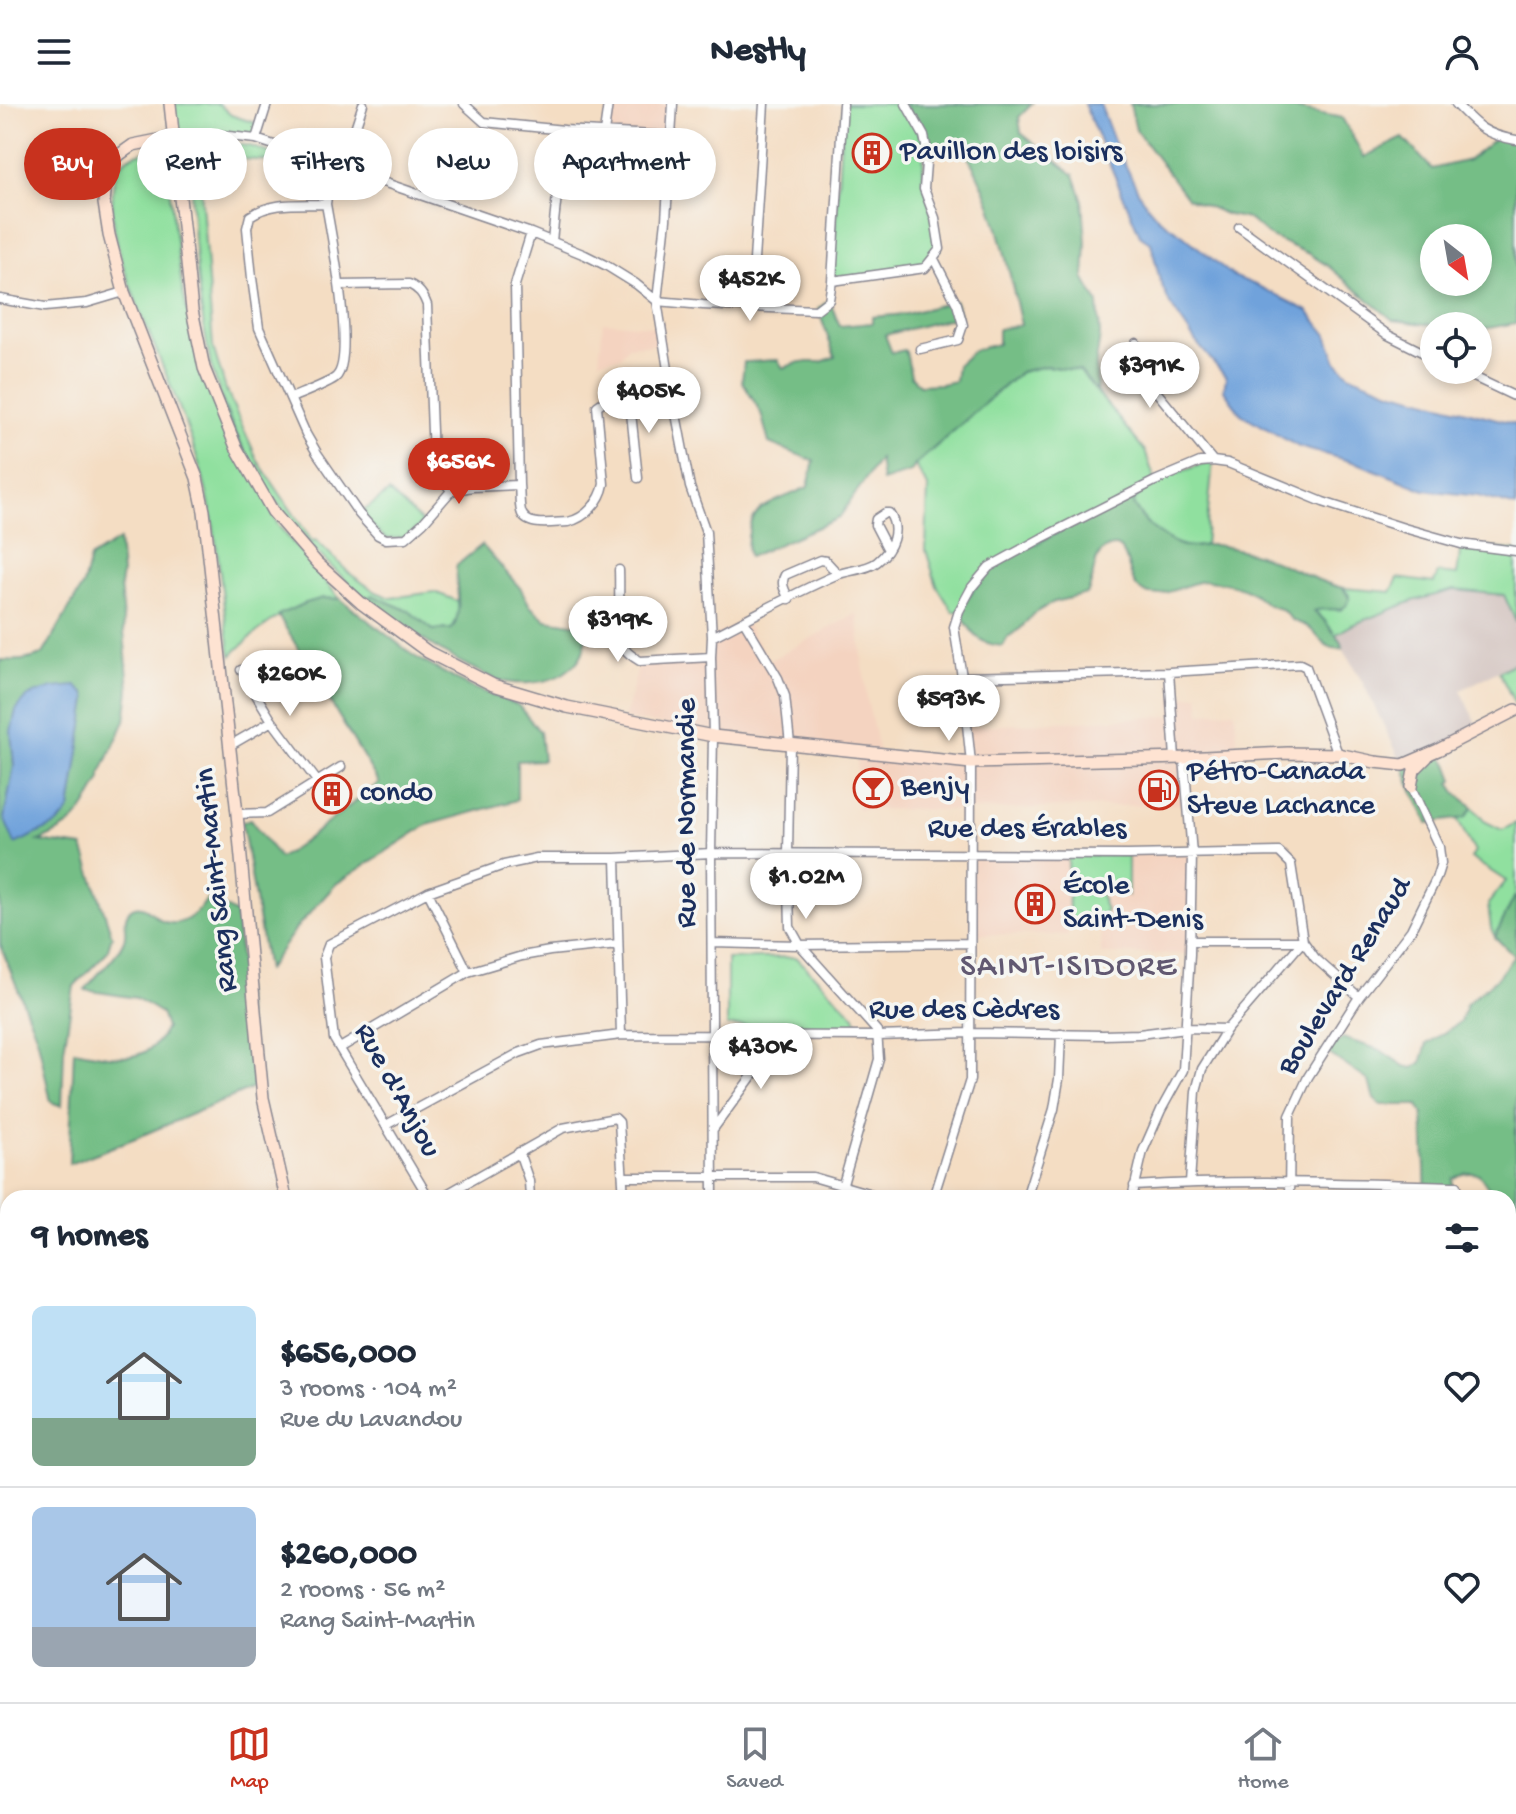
<!DOCTYPE html>
<html lang="en">
<head>
<meta charset="utf-8">
<style>
  :root { --surface:#fff; --page:#f6f6f7; --text:#1f2937; --muted:#747a83; --line:#e0e1e3; --accent:#c8321e }
  body { margin:0; font-family:"Gochi Hand",sans-serif; background:var(--page); color:var(--text); height:100vh; display:flex; flex-direction:column; font-size:30px; white-space:nowrap }
  * { box-sizing:border-box; margin:0 }
  p { font-size:26px; color:var(--muted) }
  .icon { flex:none; width:44px; height:44px; fill:none; stroke:currentColor; stroke-width:2; stroke-linecap:round; stroke-linejoin:round }
  .map { position:relative; flex:1; overflow:hidden }
  .side { position:absolute; left:0px; top:1086px; width:1516px; height:512px; display:flex; flex-direction:column; background:var(--surface); border-radius:24px 24px 0 0; box-shadow:0 4px 12px #0003 }
  .side>* { flex:none }
  .hud { position:absolute; left:24px; top:24px; width:800px; height:72px; display:flex; gap:16px }
  .needle { width:52px; rotate:149deg }
  .tools { position:absolute; left:1420px; top:120px; display:grid; gap:16px }
  .tools a { display:grid; place-items:center; width:72px; height:72px; border-radius:50%; background:var(--surface); box-shadow:0 4px 12px #0003; font-size:40px }
  .price { position:absolute; translate:-50% -68px; padding:0 18px; border-radius:28px; background:#fff; color:#222; font-size:26px; line-height:52px; filter:drop-shadow(0 2px 4px #0008) }
  .price::after { content:''; position:absolute; left:50%; top:48px; width:24px; height:18px; margin-left:-12px; background:inherit; clip-path:polygon(0 0,100% 0,50% 100%) }
  .price.on { background:var(--accent); color:#fff }
  ul { padding:0; list-style:none }
  li { display:flex; align-items:center; gap:24px; height:200px; padding:0 32px }
  li+li { border-top:2px solid var(--line) }
  li span { display:grid; place-items:center; flex:none; width:224px; height:160px; border-radius:12px; color:#555 }
  li>.icon { margin-inline-start:auto }
  span .icon { width:96px; height:96px; fill:#fffc; stroke-width:1 }
  li b { font-size:34px }
  h2 { display:flex; justify-content:space-between; align-items:center; height:96px; padding:0 32px; font-size:34px }
  .chip { padding:0 28px; border-radius:36px; background:var(--surface); box-shadow:0 4px 12px #0003; font-size:28px; line-height:72px }
  .chip.on { background:var(--accent); color:#fff }
  header { display:flex; justify-content:space-between; align-items:center; height:104px; padding:0 32px; background:var(--surface); font-size:36px; font-weight:700 }
  .dock { display:flex; justify-content:space-around; align-items:center; height:112px; border-top:2px solid var(--line); background:var(--surface); font-size:22px; color:var(--muted) }
  .dock a { display:grid; justify-items:center; gap:4px }
  .dock .on { color:var(--accent) }
  .map>svg:first-child { display:block }
  .built { fill:#f4d3c0 }
  .industrial { fill:#d0c0bc }
  .green { fill:#90e09f; stroke:#56887e; stroke-width:2 }
  .forest { fill:#74be86; stroke:#487672; stroke-width:2; fill-rule:evenodd }
  .water { fill:#6fa2db; stroke:#45689c; stroke-width:2 }
  .lines { fill:none; stroke-linecap:round; stroke-linejoin:round }
  .street-casing { stroke:#888690; stroke-width:11 }
  .secondary-casing { stroke:#888690; stroke-width:14 }
  .street { stroke:#fff; stroke-width:8 }
  .secondary { stroke:#fee3d2; stroke-width:11 }
  .labels { text-anchor:middle; dominant-baseline:central; stroke-width:7; stroke-linejoin:round; paint-order:stroke }
  .poi-label { font-size:30px; fill:#1b2f5e; stroke:#f6f6f2; text-anchor:start }
  .street-label { font-size:30px; fill:#1b2f5e; stroke:#f6f6f2 }
  .neighbourhood-label { font-size:32px; letter-spacing:2px; fill:#615871; stroke:#f6f6f2 }
</style>
</head>
<body>
<header><svg class="icon" aria-label="menu" viewBox="0 0 24 24"><path d="M4 6h16M4 12h16M4 18h16"/></svg>Nestly<svg class="icon" aria-label="person" viewBox="0 0 24 24"><circle cx="12" cy="8" r="4"/><path d="M4 21q1-7 8-7t8 7"/></svg></header>
<div class="map">
<svg width="1516" height="1598" viewBox="0 0 1516 1598">
  <rect width="100%" height="100%" fill="#f6f6f2"/>
  <filter id="ink" filterUnits="userSpaceOnUse"><feTurbulence type="fractalNoise" baseFrequency=".0125" numOctaves="2"/><feDisplacementMap in="SourceGraphic" scale="16" xChannelSelector="R" yChannelSelector="G"/><feConvolveMatrix kernelMatrix="1 2 1 2 8 2 1 2 1" color-interpolation-filters="sRGB"/></filter>
  <filter id="wash" filterUnits="userSpaceOnUse"><feTurbulence type="fractalNoise" baseFrequency=".006" numOctaves="4" result="noise"/><feDisplacementMap in="SourceGraphic" scale="32" xChannelSelector="R" yChannelSelector="G"/><feGaussianBlur stdDeviation="1.8" result="paint"/><feColorMatrix in="noise" values="0 0 0 0 0 0 0 0 0 0 0 0 0 0 0 0 0 1.4 0 .05"/><feComposite in="paint" operator="in"/></filter>
  <g filter="url(#wash)">
    <rect width="100%" height="100%" fill="#f4ddc3"/>
    <path class="built" d="M608,0h65l-2,32 -67,-4z
      M603,218l58,5 3,17 -36,2 -7,11 -22,3z
      M857,509l10,87 12,53 92,10 -4,-36 205,-11 -1,-19 28,-2 2,18 34,-2 3,44 -54,3 4,46 -217,6 -113,-1 -1,-58 -233,-32 16,-58 70,-4 2,-20 32,-16 25,40z
      M1192,750l-2,100h-89l-1,-32 6,-12 -6,-15 7,-9 9,-2 11,10 1,-39z
      M972,751h96v80l-98,-1z"/>
    <path class="industrial" d="M1453,486l51,5 12,27v40l-55,28 18,38 -76,37 -40,-82 -28,-48 17,-10 61,-24z"/>
    <path class="green" d="M170,0h49l12,11 30,10 -5,14 -83,-2z
      M843,0h63l18,32 -1,43 17,70 -15,19 -93,13z
      M218,38l32,4 48,17 -69,-5 -28,31 12,158 13,43 32,71 54,80 4,-1 33,33 27,19 15,6 43,-6 24,9c2,10 0,19 -6,28l-19,1 -24,-19 -36,-15 -6,3c-70,-58 -127,-136 -153,-224 -5,-15 -7,-32 -10,-48 -10,-60 -12,-121 -15,-182z
      M164,43l18,140 13,61 83,177 62,74c-45,-1 -78,26 -109,57 -10,-58 -12,-119 -27,-174 -12,-47 -32,-93 -50,-137 -20,-49 -49,-109 -40,-164 4,-26 28,-30 50,-34z
      M1046,262l34,5 65,80 10,29 58,-19 -8,84c-28,9 -59,-18 -72,-41l7,-12 -181,119 -6,1 -16,-26 -11,-36 2,-63 -13,-22 105,-93z
      M389,388l34,31 -17,15 -20,1 -27,-25z
      M1461,440l55,7v71l-12,-27 -50,-5 -41,11 -61,24 -17,10 -11,-15 -10,-10 8,-3 20,3 7,-15 -6,-7 48,4 7,-14 36,5 4,-10 19,2z
      M1516,558v44l-17,-34z
      M1473,703l11,14 18,9 14,-7v71l-21,43 -4,-9 -3,-24 18,-23 -35,-23 4,-6 -18,-33 8,-1z
      M1068,751h60v40l-12,-11 -9,2 -7,9 6,15 -6,12h-31z
      M796,853l59,59 3,9 -9,3 -122,-2v-67z"/>
    <path class="forest" d="M906,0h126l-13,13 2,16 53,42 9,26 3,42 -2,35 14,25 2,32 -4,28 1,29 -17,-21 -34,-5 -26,6 -105,93 -4,7 -29,9 -3,-22 -40,59 -90,39c-4,-14 0,-38 12,-48 11,-8 35,-16 47,-22l6,-26 -45,-18 -8,-30 -19,-32 2,-19c11,0 24,-2 34,-2l5,8 17,-6h21l14,-5 -17,-48 11,-9 11,26 32,-3v-6l34,-3 49,-13 5,15 -75,19 7,18 12,-3 2,2 5,24 8,9 22,-1 14,-3 2,-16 17,-15 24,-6v-15l23,-4c-13,-57 -23,-119 -54,-170l-40,-5z
      M1130,0h142l70,14 22,39 39,-19 29,31 37,-9 28,-23 19,3v183l-38,7v-4h-38l-47,-6 -65,-54 -19,-12 -38,-17 -23,-18 -20,-4 -41,-17 -51,-68zM1434,134h44v44h-44z
      M1140,388l-7,12c10,18 26,32 45,40 16,7 22,0 36,1 10,1 21,4 31,6 34,8 64,29 98,37l7,11c-7,18 -21,6 -36,12l10,9 18,23 1,5c-18,4 -23,-12 -35,-21 -4,-3 -11,-4 -16,-7 -3,-2 -5,-7 -9,-9 -4,-4 -11,-3 -16,-7 -7,-4 -12,-11 -20,-14 -11,-5 -29,-9 -41,-9 -19,-1 -50,26 -69,6 -9,-9 -9,-48 -28,-40 -18,6 -14,34 -22,47l-33,8 -21,12 -12,14 -13,9 -5,9c-26,-1 -32,-15 -44,-35l30,-44z
      M119,436l3,34 -2,11 9,105 -4,31 -24,52v6c-20,36 -23,46 -62,62l44,6 29,89 -5,16 -33,34 -10,63 -2,57 -11,-4 -13,-62 -38,-96v-284c15,1 29,1 43,-6l40,-69 7,-27zM85,589l2,6 -17,110 -66,9 10,-52 -3,-35z
      M482,441l39,44 9,17 16,14 41,6c-2,24 -2,32 -23,47 -17,11 -47,13 -66,7 -9,-3 -19,-9 -28,-13 -38,-19 -70,-42 -103,-68l5,-4 37,16 24,19 19,-1c12,-19 3,-41 4,-63z
      M323,494l17,1 77,59 49,27 52,20 22,27 3,28 -26,1v39l-90,25 -91,59 -39,43 -30,43 -25,-148 8,-3 29,39 19,-12 81,-63 -101,-168 28,-12z
      M1438,646l10,14 6,16 -4,3 7,11 16,13 -8,11 -37,5 -17,-36 -8,-22z
      M1516,790v526l-8,5v-183c8,-13 0,-28 0,-44h-13l-16,-24c-11,-2 -17,-1 -26,5v19h-27l-3,-84 -5,-9h-37l-7,-6 -5,-18 -44,-30 18,-13 37,12 24,16 9,2 8,-5 6,-19 33,-22 7,-19 30,-25 17,-22 -19,-19z
      M208,793l28,17 17,174 -115,49 -69,27 5,-114c37,6 73,19 92,-22l-5,-15 -25,-15 -51,-8c12,-17 31,-31 39,-50 4,-9 -4,-28 11,-33 11,-3 19,10 27,14 20,8 37,-8 46,-24z
      M263,1590h125l-1,8h-125z
      M875,1590h153l-2,8h-156z
      M1098,1590h162l-5,8h-158z"/>
    <path class="water" d="M1084,0h16l15,40 27,55 16,19 25,17 50,41 25,10 50,25 19,24 10,27 13,13 41,16 125,33v83l-38,-11 -53,-6 -65,-26 -61,-17 -58,-33 -17,-24 2,-13 -30,-35 -26,-38 -10,-23 -9,-38 -11,-8z
      M76,582l9,8 2,5 -17,110 -12,15 -43,20 -11,-26 10,-52 -3,-35 5,-21 12,-14 25,-8z
      M1516,1316v96c-13,-28 -8,-61 -8,-91z
      M1516,1467v131h-131l4,-8h119v-116z"/>
  </g>
  <g filter="url(#ink)">
    <g class="lines">
      <defs>
        <path id="street" d="M464,0l20,18 80,8 107,6
          M673,0l-7,116 -9,81 14,87 19,99 16,45 6,105 -1,20 2,79 -2,117 2,345
          M1456,0c21,22 29,31 60,36
          M604,28l4,-28
          M173,33l47,-2 36,4 86,29 189,65 54,22 22,11 29,18 21,17
          M256,35l11,-35
          M326,100c-27,1 -53,-3 -76,12l-3,12 5,50 7,50 47,106 11,19 42,61 19,21 8,4 20,-1 17,-15 28,-32 21,-4 47,-2
          M1239,123l149,108 46,23
          M531,129l-16,52 4,200c1,8 0,18 2,26 4,18 34,11 47,11 18,-4 33,-21 36,-38l-7,-78 13,-9 61,-9
          M552,137l12,-111
          M832,177l93,-13 15,-19 -5,-31 -11,-29 3,-39 -3,-14 -18,-32
          M340,181l69,-1c10,5 14,10 18,21l6,152 4,13 14,21
          M0,195l45,8 42,-4 37,-11
          M657,197l46,4 113,5 13,-10 3,-19 11,-177
          M751,203l13,-203
          M1136,239l1,25 76,93
          M920,245l38,-9 5,-15 -6,-21 -23,-45
          M1459,266l57,27
          M629,290l9,84
          M291,294c9,-4 39,-15 45,-21 20,-19 -5,-144 -10,-173l1,-7 15,-29 21,-64
          M619,466c1,17 -2,65 6,79 3,5 10,9 15,12l71,-4
          M789,495c-4,-8 -9,-16 -4,-24l35,-15 6,1 12,13
          M744,517l34,57 7,18 5,48 -2,109 2,74 10,18 77,86 2,28 -40,139
          M712,533c41,-21 82,-44 124,-62 12,-5 31,-5 41,-13 15,-12 24,-32 12,-49h-4l-9,6 -1,6 13,25
          M241,566l31,51 45,60
          M1169,568l6,86
          M962,573l207,-5 131,-8 6,3 32,87
          M229,642l43,-25
          M237,710l30,-1 74,-46
          M616,754l5,177
          M428,788l40,80
          M1190,837h113l12,17 44,39
          M712,839l88,2 170,-2
          M340,944l128,-76 54,-16 28,-5 68,-7
          M386,1021l133,-72 22,-8 80,-10 257,1 91,-3 134,2 36,-1 47,-6 41,1
          M714,1024l68,-93
          M519,1048l10,29 1,17
          M624,1073h189l72,21
          M1134,1082c108,-7 215,-3 323,0
          M429,1094l-95,-159 -10,-82 5,-13 99,-52 76,-27 33,-7h79l95,-5 417,2 151,-3 12,12 12,77 -76,88 -25,40 -6,22 -6,92
          M440,1094l123,-70 52,-10 4,4 5,76
          M933,1094l37,-118 1,-317 -9,-86 -8,-50 5,-16 13,-24 17,-20 53,-29 113,-57 45,-19 13,-1 15,2 95,39 81,26 57,16 55,7
          M1026,1094l28,-89 5,-30 2,-45
          M1132,1094l11,-47 18,-41 22,-40 7,-116 2,-100 -8,-96
          M1289,1094l1,-82 18,-39 51,-80 52,-67 25,-51 5,-16 -2,-16 -28,-60
          M0,1479h8
          M1097,1598l1,-8"/>
        <path id="secondary" d="M170,0l22,206 12,58 32,79 37,65 44,51 44,40 67,49 65,33 74,22 146,29 258,27 213,-5 104,-5 50,1 37,8 28,3 35,-15 78,-40
          M173,33l-40,8 -14,10 -12,16 -3,32 5,32 15,57 73,186 7,33 33,303 26,284 23,100
          M1411,683l3,-17 13,-13
          M436,1590l2,8"/>
      </defs>
      <use href="#street" class="street-casing"/>
      <use href="#secondary" class="secondary-casing"/>
      <use href="#street" class="street"/>
      <use href="#secondary" class="secondary"/>
    </g>
  </g>
  <defs>
    <symbol id="building-ring" viewBox="-11 -11 22 22"><circle r="9.5" fill="#f6f6f2" stroke="#c8321e" stroke-width="1.5"/><path d="M-4-6H4V6H1V3H-1V6H-4ZM-2.5-4.3h1.7v1.8h-1.7ZM.8-4.3h1.7v1.8H.8ZM-2.5-1h1.7V.8h-1.7ZM.8-1h1.7V.8H.8Z" fill="#c8321e"/></symbol>
    <symbol id="bar-ring" viewBox="-11 -11 22 22"><circle r="9.5" fill="#f6f6f2" stroke="#c8321e" stroke-width="1.5"/><path d="M-6-5H6L.8 .8V4.5H3.5V6h-7V4.5H-.8V.8Z" fill="#c8321e"/></symbol>
    <symbol id="fuel-ring" viewBox="-11 -11 22 22"><circle r="9.5" fill="#f6f6f2" stroke="#c8321e" stroke-width="1.5"/><path d="M-5.5-6h7V0h2V4h1.3V-2.5L3-4.5l.8-.8L6-3V5H2.5V1h-1V6h-7ZM-4.2-4.7v3.2H.2V-4.7Z" fill="#c8321e"/></symbol>
  </defs>
  <g fill-rule="evenodd">
    <use href="#building-ring" x="850" y="27" width="44" height="44"/>
    <use href="#bar-ring" x="851" y="662" width="44" height="44"/>
    <use href="#fuel-ring" x="1137" y="664" width="44" height="44"/>
    <use href="#building-ring" x="310" y="668" width="44" height="44"/>
    <use href="#building-ring" x="1013" y="778" width="44" height="44"/>
  </g>
  <g class="labels">
    <g class="poi-label">
      <text x="900" y="49">Pavillon des loisirs</text>
      <text x="1187" y="669">Pétro-Canada<tspan x="1187" dy="34">Steve Lachance</tspan></text>
      <text x="901" y="684">Benjy</text>
      <text x="360" y="690">condo</text>
      <text x="1063" y="783">École<tspan x="1063" dy="34">Saint-Denis</tspan></text>
    </g>
    <g class="street-label">
      <text transform="translate(688 709) rotate(-90)">Rue de Normandie</text>
      <text x="1027" y="726">Rue des Érables</text>
      <text transform="translate(218 776) rotate(-96)">Rang Saint-Martin</text>
      <text transform="translate(1346 873) rotate(-58)">Boulevard Renaud</text>
      <text x="964" y="907">Rue des Cèdres</text>
      <text transform="translate(396 987) rotate(61)">Rue d'Anjou</text>
    </g>
    <g class="neighbourhood-label">
      <text x="1069" y="864">SAINT-ISIDORE</text>
    </g>
  </g>
</svg>
<div class="tools">
<a><svg class="needle" viewBox="-14 -14 28 28"><path d="M0-13l5 13h-10z" fill="#e53935"/><path d="M0 13l5-13h-10z" fill="#747a83"/></svg></a>
<a><svg class="icon" aria-label="locate" viewBox="0 0 24 24"><circle cx="12" cy="12" r="6"/><path d="M12 2v4M12 18v4M2 12h4M18 12h4"/></svg></a>
</div>
<b class="price" style="left:750px;top:219px">$452K</b>
<b class="price" style="left:1150px;top:306px">$391K</b>
<b class="price" style="left:649px;top:331px">$405K</b>
<b class="price on" style="left:459px;top:402px">$656K</b>
<b class="price" style="left:618px;top:560px">$319K</b>
<b class="price" style="left:290px;top:614px">$260K</b>
<b class="price" style="left:949px;top:639px">$593K</b>
<b class="price" style="left:806px;top:817px">$1.02M</b>
<b class="price" style="left:761px;top:987px">$430K</b>
<div class="hud">
<a class="chip on">Buy</a>
<a class="chip">Rent</a>
<a class="chip">Filters</a>
<a class="chip">New</a>
<a class="chip">Apartment</a>
</div>
<section class="side">
<h2>9 homes<svg class="icon" aria-label="filters" viewBox="0 0 24 24"><path d="M4 7h16M4 17h16"/><circle cx="9" cy="7" r="2"/><circle cx="15" cy="17" r="2"/></svg></h2>
<ul>
<li><span style="background:linear-gradient(#bfe0f5 70%,#7fa58c 0)"><svg class="icon" aria-label="home" viewBox="0 0 24 24"><path d="M3 11l9-7 9 7M6 9v11h12V9"/></svg></span><div><b>$656,000</b><p>3 rooms · 104 m²</p><p>Rue du Lavandou</p></div><svg class="icon" aria-label="heart" viewBox="0 0 24 24"><path d="M12 20l-8-8c-3-5 5-10 8-4 3-6 11-1 8 4z"/></svg></li>
<li><span style="background:linear-gradient(#a9c7e8 75%,#9aa5b1 0)"><svg class="icon" aria-label="home" viewBox="0 0 24 24"><path d="M3 11l9-7 9 7M6 9v11h12V9"/></svg></span><div><b>$260,000</b><p>2 rooms · 56 m²</p><p>Rang Saint-Martin</p></div><svg class="icon" aria-label="heart" viewBox="0 0 24 24"><path d="M12 20l-8-8c-3-5 5-10 8-4 3-6 11-1 8 4z"/></svg></li>
</ul>
</section>
</div>
<nav class="dock">
<a class="on"><svg class="icon" aria-label="map" viewBox="0 0 24 24"><path d="M3 6l6-2 6 2 6-2v14l-6 2-6-2-6 2zM9 4v14M15 6v14"/></svg>Map</a>
<a><svg class="icon" aria-label="saved" viewBox="0 0 24 24"><path d="M7 4h10v16l-5-4-5 4z"/></svg>Saved</a>
<a><svg class="icon" aria-label="home" viewBox="0 0 24 24"><path d="M3 11l9-7 9 7M6 9v11h12V9"/></svg>Home</a>
</nav>
</body>
</html>
